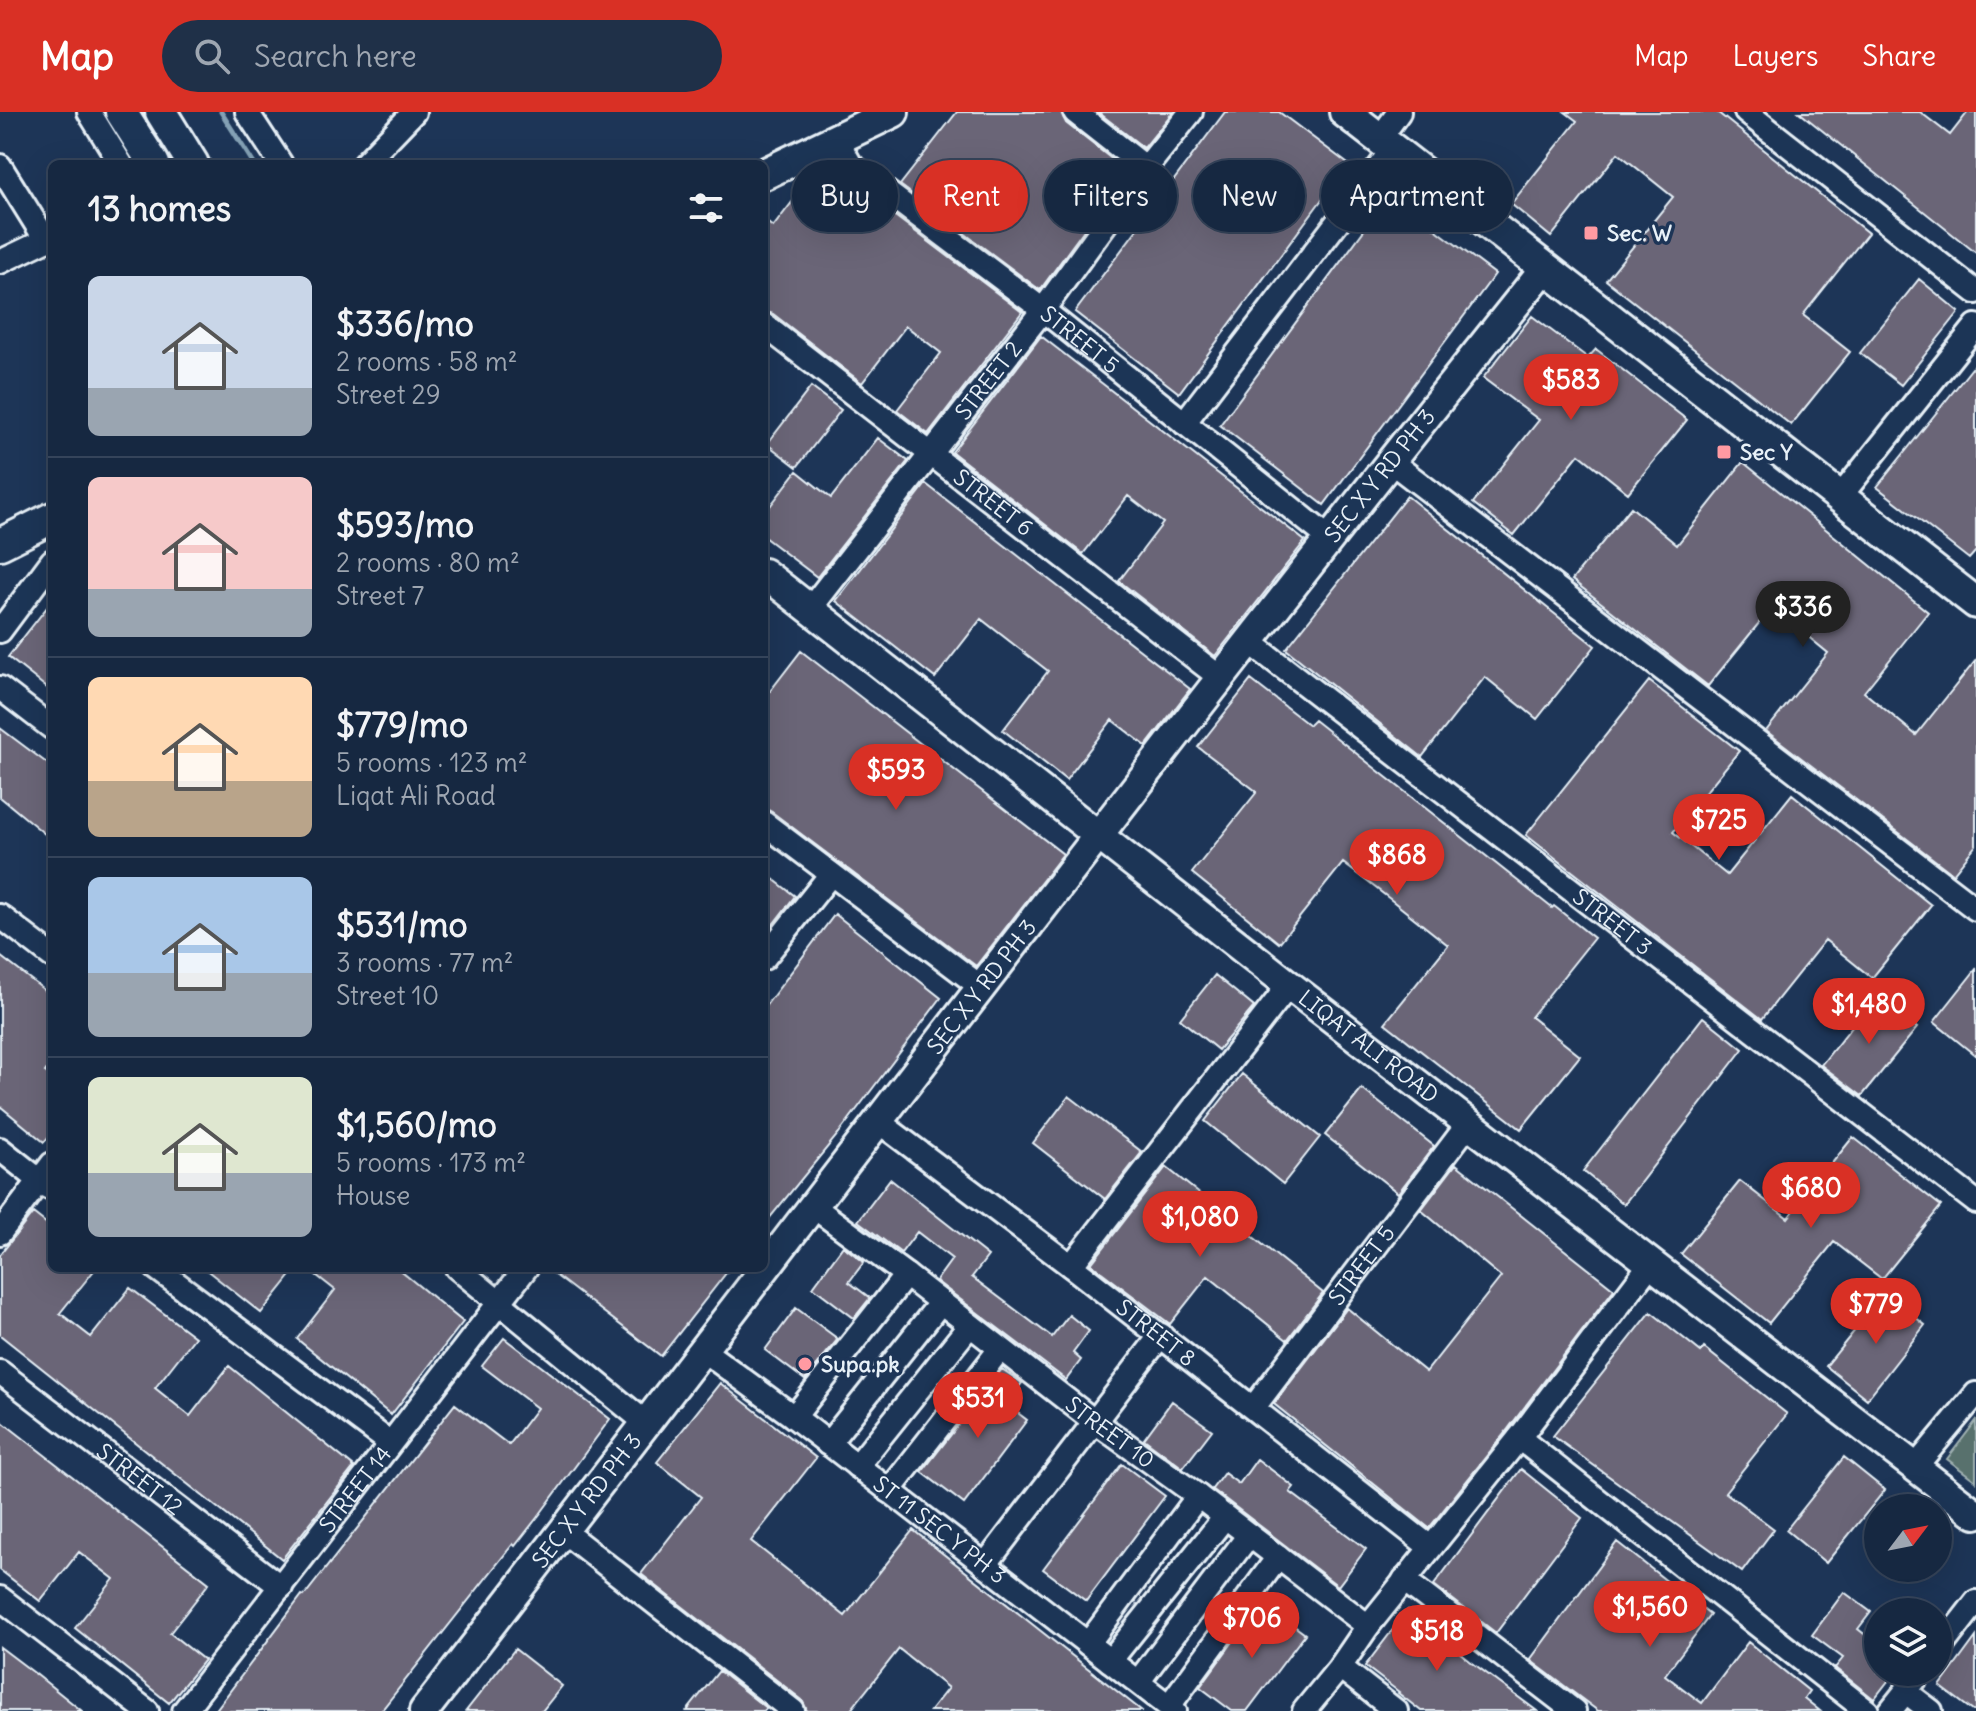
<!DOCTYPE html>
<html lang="en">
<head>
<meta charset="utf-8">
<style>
  :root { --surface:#162841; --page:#1f3048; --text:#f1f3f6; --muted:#9ea6b1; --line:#35445a; --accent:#d93025 }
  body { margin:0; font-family:Delius,sans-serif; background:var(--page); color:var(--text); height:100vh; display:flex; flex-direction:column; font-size:30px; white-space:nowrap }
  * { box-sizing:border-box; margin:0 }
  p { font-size:26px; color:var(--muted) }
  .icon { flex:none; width:44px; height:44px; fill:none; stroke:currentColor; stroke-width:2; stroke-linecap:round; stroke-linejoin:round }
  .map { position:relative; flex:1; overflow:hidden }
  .drawer { position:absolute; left:48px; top:48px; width:720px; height:1112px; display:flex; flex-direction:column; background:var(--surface); border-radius:12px; box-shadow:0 8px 32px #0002,0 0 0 2px var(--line) }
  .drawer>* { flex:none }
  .hud { position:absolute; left:792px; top:48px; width:760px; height:72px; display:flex; gap:16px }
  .needle { width:52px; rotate:58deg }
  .tools { position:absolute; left:1864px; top:1382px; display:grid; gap:16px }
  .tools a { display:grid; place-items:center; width:88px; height:88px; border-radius:50%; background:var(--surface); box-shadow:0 8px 32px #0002,0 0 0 2px var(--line); font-size:40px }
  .price { position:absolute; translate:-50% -68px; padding:0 18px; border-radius:28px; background:var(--accent); color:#fff; font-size:26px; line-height:52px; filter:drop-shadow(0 2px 4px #0008) }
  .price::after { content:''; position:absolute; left:50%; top:48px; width:24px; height:18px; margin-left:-12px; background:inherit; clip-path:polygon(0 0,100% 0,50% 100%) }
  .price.on { background:#222; color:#fff }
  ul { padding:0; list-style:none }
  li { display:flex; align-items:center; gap:24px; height:200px; padding:0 40px }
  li+li { border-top:2px solid var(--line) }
  li span { display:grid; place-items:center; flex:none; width:224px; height:160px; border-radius:12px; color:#555 }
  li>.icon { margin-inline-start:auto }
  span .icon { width:96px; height:96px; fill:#fffc; stroke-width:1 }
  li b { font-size:34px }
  h2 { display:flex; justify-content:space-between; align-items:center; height:96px; padding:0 40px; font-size:34px }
  .chip { padding:0 28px; border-radius:36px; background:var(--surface); box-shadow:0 8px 32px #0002,0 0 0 2px var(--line); font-size:28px; line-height:72px }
  .chip.on { background:var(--accent); color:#fff }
  header { display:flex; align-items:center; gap:48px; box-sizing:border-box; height:112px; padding:0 40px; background:var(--accent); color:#fff }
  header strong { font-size:38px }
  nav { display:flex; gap:44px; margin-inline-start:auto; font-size:28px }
  .search { width:560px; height:72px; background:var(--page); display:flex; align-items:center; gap:20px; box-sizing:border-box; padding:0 28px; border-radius:44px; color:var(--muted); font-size:30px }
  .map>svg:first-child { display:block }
  .green { fill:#59716d; stroke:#a0b1b2; stroke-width:2 }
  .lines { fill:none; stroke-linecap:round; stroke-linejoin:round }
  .stream { stroke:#84a1b5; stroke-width:5 }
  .building { fill:#6a6577; stroke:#e8f1f8; stroke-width:2 }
  .minor-casing { stroke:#e8f1f8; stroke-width:28 }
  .tertiary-casing { stroke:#e8f1f8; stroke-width:34 }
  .secondary-casing { stroke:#e8f1f8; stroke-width:36 }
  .minor { stroke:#1d3557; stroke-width:22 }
  .tertiary { stroke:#1d3557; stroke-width:28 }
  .secondary { stroke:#1d3557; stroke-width:30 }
  .poi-dot { fill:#ff9aa2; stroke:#1d3557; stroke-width:3 }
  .labels { text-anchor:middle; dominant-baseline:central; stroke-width:7; stroke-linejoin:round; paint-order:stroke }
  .poi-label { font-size:22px; font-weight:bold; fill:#e8f1f8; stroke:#1d3557; text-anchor:start }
  .street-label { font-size:22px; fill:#e8f1f8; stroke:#1d3557 }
</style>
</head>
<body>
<header>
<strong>Map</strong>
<div class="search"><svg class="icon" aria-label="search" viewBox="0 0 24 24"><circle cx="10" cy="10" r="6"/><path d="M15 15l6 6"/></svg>Search here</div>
<nav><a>Map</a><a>Layers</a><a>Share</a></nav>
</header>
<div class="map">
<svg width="1976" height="1599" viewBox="0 0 1976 1599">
  <rect width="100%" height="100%" fill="#1d3557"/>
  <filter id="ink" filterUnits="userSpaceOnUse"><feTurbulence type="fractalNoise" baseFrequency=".0125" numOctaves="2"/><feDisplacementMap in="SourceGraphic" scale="16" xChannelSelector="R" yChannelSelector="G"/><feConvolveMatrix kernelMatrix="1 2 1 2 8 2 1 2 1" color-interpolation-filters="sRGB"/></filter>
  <g filter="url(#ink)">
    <path class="green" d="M1976,1309v60l-29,-22z"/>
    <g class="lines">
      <path class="stream" d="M221,0l33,52"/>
    </g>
    <path class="building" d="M957,0h104l5,11 61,48 -87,119 -140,-105z
      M1098,0h75l-29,36z
      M1225,0h54l69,52 -169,229 -104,-81z
      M1565,0h152l151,121 -65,82 47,37 -59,73 -185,-145 67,-83 -55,-44 -67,84 -40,-33 66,-83z
      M1799,0h121l30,23 18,-23h8v141z
      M819,55l59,47 5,-7 139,105 -94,122 -31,-24 44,-57 -35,-27 -44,57 -89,-69 -9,-3v-91l9,7z
      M1390,83l105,79 -171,231 -104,-80z
      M1919,167l40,33 -58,73 -41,-32z
      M1532,204l56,42 8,-9 91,71 -59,73 -49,-39 -65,81 -41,-32 66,-83 -56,-42z
      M1041,224l264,205 -90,115 -96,-75 44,-58 -35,-27 -45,58 -131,-102z
      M1976,251v188l-7,8 -92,-72z
      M811,275l30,23 -44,57 -30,-23z
      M878,326l30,23 -91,116 -53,-40v-23l33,-43 34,27z
      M1743,350l185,150 -64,80 52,43 60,-75v185l-23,29 -187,-143 62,-78 -56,-46 -64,79 -136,-106 59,-73 46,38z
      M926,372l264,205 -44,57 -34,-26 -46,60 -63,-50 45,-59 -67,-52 -46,59 -99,-77z
      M1407,384l188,150 -58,73 -52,-42 -63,80 -136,-108z
      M52,489v91l-44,-35z
      M801,539l262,203 -87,112 -204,-154 -8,-4v-109z
      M1251,568l58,45 5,-5 238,188 2,-2 40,32 -63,79 49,39 -59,73 -136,-106 63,-78 -58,-46 -47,-36 -64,80 -87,-70 64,-80v-2l-58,-44z
      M1649,569l90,70 -66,81 54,43 65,-81 139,111 -59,73 -47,-38 -63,79 -236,-184z
      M0,616l52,39v73l-52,-43z
      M764,760l31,24 -31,40z
      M835,802l106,84 -102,135 -75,92v-217z
      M0,844l52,40v66l-7,10 7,5v56l-8,9 -44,-36z
      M1976,857v87l-42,-34z
      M1215,863l39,32 -36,43 -38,-31z
      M1877,883l40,33 -55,68 -41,-31z
      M1703,905l40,32 -119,155 -41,-33z
      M1242,962l78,63 -37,47 -78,-63z
      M1362,977l72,57 -36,47 -73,-58z
      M1069,984l73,56 -37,47 -72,-56z
      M1853,1025l88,69 -59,73 -48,-37 -65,81 -88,-69 59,-73 48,37z
      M1456,1052l158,125 -106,140 -79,99 -155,-124 73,-96 79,64 75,-95 -80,-67z
      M1166,1055l157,126 -36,47 -79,-64 -38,48 -79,-60z
      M890,1067l98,77 -16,21 80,60 17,-22 20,16 -16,22 8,7 -15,20 -130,-99 16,-22 -35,-27 -16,21 -43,-32z
      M33,1101l19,15v40h44l-36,45 31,24 39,-49 65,49 -40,51 35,28 39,-50 125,101 -72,92 -282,-224v-80z
      M843,1134l21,16 -15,20 21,16 -16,20 -41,-31z
      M204,1156h93l-36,45z
      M307,1156h90l66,54 -72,93 -94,-76 38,-49z
      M546,1156h184l-69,88z
      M1885,1181l40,32 -58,74 -41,-33z
      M796,1196l42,31 -33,41 -40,-30z
      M1651,1200l50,40 3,-4 83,66 -62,78 49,37 -32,43 -189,-136z
      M504,1226l106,81 -70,95 -25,32 -2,-2 -132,167h-166l87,-116 2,1 151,-192 54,41 28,-37 -55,-42z
      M1002,1257l20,14 -16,21 21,16 -63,84 -42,-32z
      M720,1271l96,75 -65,83 94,75 68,-86 229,181h-212l18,-23 -49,-39 -49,62h-43l-5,-11 -161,-126 60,-77 -44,-35z
      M1172,1289l40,29 -29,38 -39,-29z
      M0,1308l209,163 -39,50 34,27 -35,43 -94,-75 39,-49 -35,-27 -39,49 -40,-31z
      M1844,1345l41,33 -59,73 -40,-33z
      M1257,1347l37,28 -4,5 76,57 -28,37 -126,-97 12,-16 15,11z
      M1122,1352l43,32 -79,105 -43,-32z
      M1521,1357l61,49 -86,115 -62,-48z
      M1617,1430l93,73 -45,60 37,28 46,-61 61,49 -5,7 16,13h-222l-68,-51z
      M1844,1480l27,20 -13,17 20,16v27h17l-21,27 -39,-31 8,-10 -31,-23z
      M1262,1490l43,32 -58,77h-15l-32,-24z
      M1408,1498l62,51 67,50h-116l-23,-18 1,-1 -34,-26z
      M1976,1525v74h-3l-33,-25z
      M0,1535l37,28 45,36h-82z
      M515,1537l47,37 -20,25h-76z
      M719,1559l47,37 -3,3h-76z"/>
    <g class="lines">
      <defs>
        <g id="minor">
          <path d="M89,0l32,52"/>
          <path d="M247,0l34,52"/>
          <path d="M1075,0l71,56"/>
          <path d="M1746,0l230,180"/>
          <path d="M1380,26l19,-26"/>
          <path id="s1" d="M836,27l15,26 192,145 287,229"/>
          <path d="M364,52l50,-52"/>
          <path d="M0,54l46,74"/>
          <path d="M0,150l52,-25"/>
          <path id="s2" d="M764,213l458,354"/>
          <path d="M1184,311l209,-274"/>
          <path d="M1390,349l586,448"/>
          <path d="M1840,385l136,-171"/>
          <path id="s3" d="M810,497l233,-299 103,-142 45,-56"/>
          <path d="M0,519l52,-70"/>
          <path id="s4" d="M1250,530l726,560"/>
          <path d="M0,576l52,40"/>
          <path d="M764,711l217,164"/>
          <path d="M0,804l52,40"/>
          <path d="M764,846l67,-84"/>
          <path id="s5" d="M879,1010l192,144 359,281"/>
          <path d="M0,1037l49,39"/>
          <path id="s6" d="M814,1095l92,68 188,146 104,75 170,130"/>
          <path d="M0,1121l52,-69"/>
          <path d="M1071,1154l218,-281"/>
          <path d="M156,1156l233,174"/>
          <path d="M457,1156l189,155"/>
          <path id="s7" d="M704,1239l90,66 381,294"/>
          <path id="s8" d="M0,1260l281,215"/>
          <path id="s9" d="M1254,1295l215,-284"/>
          <path d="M794,1305l112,-142"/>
          <path d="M1519,1326l348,273"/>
          <path d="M828,1332l113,-142"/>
          <path d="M857,1354l113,-141"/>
          <path d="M1916,1354l60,-72"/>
          <path d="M889,1379l111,-142"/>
          <path d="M563,1419l230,180"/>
          <path d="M985,1453l176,-230"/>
          <path d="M1404,1468l170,131"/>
          <path d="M0,1486l147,113"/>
          <path d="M1088,1532l110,-148"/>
          <path d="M1938,1539l38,-49"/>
          <path d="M1110,1549l115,-144"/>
          <path d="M1340,1555l56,44"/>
          <path d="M1138,1570l111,-147"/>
          <path d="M1906,1580l25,19"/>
          <path d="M1169,1594l109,-149"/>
          <path id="s10" d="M184,1599l342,-443"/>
          <path d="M1304,1599l36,-44 28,-41 151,-188 132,-175"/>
          <path d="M1890,1599l31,-39"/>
        </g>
        <g id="tertiary">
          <path id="s11" d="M764,461l525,412 687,529"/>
          <path id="s12" d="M424,1599c373,-481 739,-968 1120,-1442"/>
        </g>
        <path id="secondary" d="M121,0l33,52
          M161,0l32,52
          M1345,0l631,491
          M764,62l129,-62
          M0,432l52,-26"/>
      </defs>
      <use href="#minor" class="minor-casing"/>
      <use href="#tertiary" class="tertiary-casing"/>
      <use href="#secondary" class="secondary-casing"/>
      <use href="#minor" class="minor"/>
      <use href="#tertiary" class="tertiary"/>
      <use href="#secondary" class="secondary"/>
    </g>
  </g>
  <g class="poi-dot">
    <rect x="1583" y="113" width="16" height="16" rx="4"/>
    <rect x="1716" y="332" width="16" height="16" rx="4"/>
    <circle cx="805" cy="1252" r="8"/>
  </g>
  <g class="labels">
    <g class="poi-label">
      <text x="1607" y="121">Sec. W</text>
      <text x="1740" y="340">Sec Y</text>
      <text x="821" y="1252">Supa.pk</text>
    </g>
    <g class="street-label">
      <text stroke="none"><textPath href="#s1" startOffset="318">STREET 5</textPath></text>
      <text stroke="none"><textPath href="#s3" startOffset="290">STREET 2</textPath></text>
      <text stroke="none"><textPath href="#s12" startOffset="1562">SEC X Y RD PH 3</textPath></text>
      <text stroke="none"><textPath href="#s2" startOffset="290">STREET 6</textPath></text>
      <text stroke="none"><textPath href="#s4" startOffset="458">STREET 3</textPath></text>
      <text stroke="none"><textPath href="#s12" startOffset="914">SEC X Y RD PH 3</textPath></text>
      <text stroke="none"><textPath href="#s11" startOffset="768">LIQAT ALI ROAD</textPath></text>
      <text stroke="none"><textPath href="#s9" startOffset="178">STREET 5</textPath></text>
      <text stroke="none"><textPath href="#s5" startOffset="348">STREET 8</textPath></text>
      <text stroke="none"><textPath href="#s6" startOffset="372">STREET 10</textPath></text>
      <text stroke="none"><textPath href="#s8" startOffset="176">STREET 12</textPath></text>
      <text stroke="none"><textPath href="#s10" startOffset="280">STREET 14</textPath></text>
      <text stroke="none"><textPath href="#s12" startOffset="266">SEC X Y RD PH 3</textPath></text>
      <text stroke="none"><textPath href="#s7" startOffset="296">ST 11 SEC Y PH 3</textPath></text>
    </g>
  </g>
</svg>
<div class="tools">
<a><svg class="needle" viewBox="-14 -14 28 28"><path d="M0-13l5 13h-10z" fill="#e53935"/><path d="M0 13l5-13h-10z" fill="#9ea6b1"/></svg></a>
<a><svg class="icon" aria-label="layers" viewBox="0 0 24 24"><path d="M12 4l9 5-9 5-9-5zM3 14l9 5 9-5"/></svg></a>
</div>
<b class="price" style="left:1571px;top:310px">$583</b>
<b class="price on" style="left:1803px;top:537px">$336</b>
<b class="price" style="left:896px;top:700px">$593</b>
<b class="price" style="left:1719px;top:750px">$725</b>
<b class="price" style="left:1397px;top:785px">$868</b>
<b class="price" style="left:1869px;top:934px">$1,480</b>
<b class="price" style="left:1811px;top:1118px">$680</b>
<b class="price" style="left:1200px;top:1147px">$1,080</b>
<b class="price" style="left:1876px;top:1234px">$779</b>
<b class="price" style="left:978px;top:1328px">$531</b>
<b class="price" style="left:1650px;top:1537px">$1,560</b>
<b class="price" style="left:1252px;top:1548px">$706</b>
<b class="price" style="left:1437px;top:1561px">$518</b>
<div class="hud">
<a class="chip">Buy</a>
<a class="chip on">Rent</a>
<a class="chip">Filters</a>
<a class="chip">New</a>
<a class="chip">Apartment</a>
</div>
<section class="drawer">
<h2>13 homes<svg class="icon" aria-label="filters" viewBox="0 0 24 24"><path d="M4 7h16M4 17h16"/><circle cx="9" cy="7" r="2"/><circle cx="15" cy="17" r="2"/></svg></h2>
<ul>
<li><span style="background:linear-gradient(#c9d6e8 70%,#9aa5b1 0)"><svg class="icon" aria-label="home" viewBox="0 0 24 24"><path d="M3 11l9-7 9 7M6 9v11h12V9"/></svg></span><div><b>$336/mo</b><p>2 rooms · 58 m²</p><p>Street 29</p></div></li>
<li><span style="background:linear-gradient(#f6c9c9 70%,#9aa5b1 0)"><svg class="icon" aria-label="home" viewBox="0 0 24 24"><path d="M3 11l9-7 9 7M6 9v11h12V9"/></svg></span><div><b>$593/mo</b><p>2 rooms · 80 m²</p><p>Street 7</p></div></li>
<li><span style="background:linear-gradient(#ffd9b3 65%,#b9a48a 0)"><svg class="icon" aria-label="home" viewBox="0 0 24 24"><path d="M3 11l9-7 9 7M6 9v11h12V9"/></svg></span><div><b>$779/mo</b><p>5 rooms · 123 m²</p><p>Liqat Ali Road</p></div></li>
<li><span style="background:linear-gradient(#a9c7e8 60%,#9aa5b1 0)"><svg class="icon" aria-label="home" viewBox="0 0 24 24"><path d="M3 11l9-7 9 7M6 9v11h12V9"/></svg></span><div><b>$531/mo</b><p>3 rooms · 77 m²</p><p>Street 10</p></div></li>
<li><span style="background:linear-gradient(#dfe7d0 60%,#9aa5b1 0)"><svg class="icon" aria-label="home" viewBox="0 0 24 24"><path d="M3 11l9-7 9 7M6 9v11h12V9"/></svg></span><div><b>$1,560/mo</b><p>5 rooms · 173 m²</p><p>House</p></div></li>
</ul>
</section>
</div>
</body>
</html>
